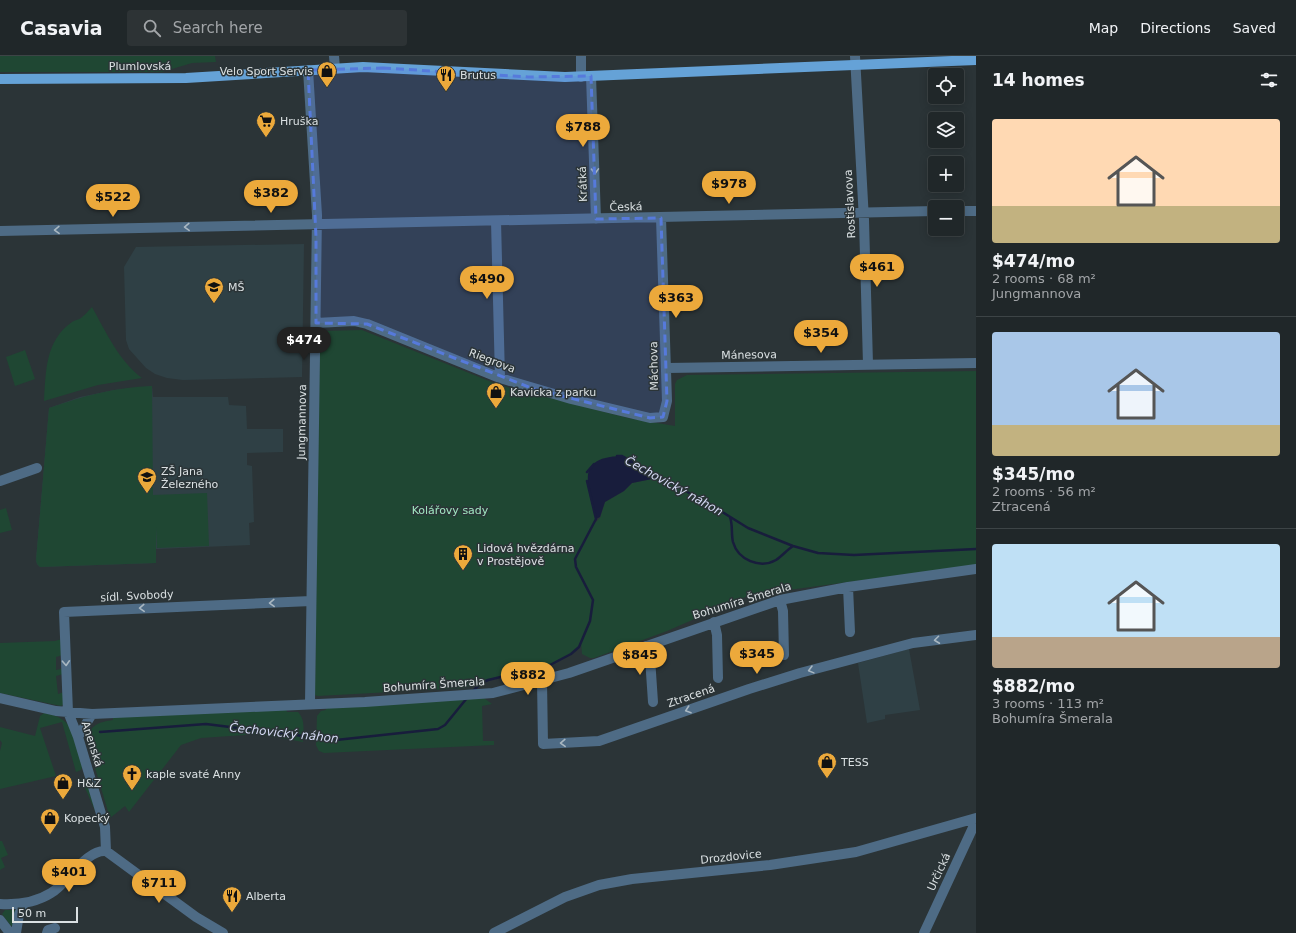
<!DOCTYPE html>
<html lang="en">
<head>
<meta charset="utf-8">
<style>
  :root { --surface:#202729; --page:#2d3335; --text:#f1f3f6; --muted:#a2a5a8; --line:#3d4446; --accent:#eca93b }
  body { margin:0; font-family:"DejaVu Sans",sans-serif; background:var(--page); color:var(--text); height:100vh; display:flex; flex-direction:column; font-size:15px; white-space:nowrap }
  * { box-sizing:border-box; margin:0 }
  p { font-size:13px; color:var(--muted) }
  .icon { flex:none; width:22px; height:22px; fill:none; stroke:currentColor; stroke-width:2; stroke-linecap:round; stroke-linejoin:round }
  .map { position:relative; flex:1; overflow:hidden }
  .details { display:flex; flex-direction:column; background:var(--surface); width:320px }
  .details>* { flex:none }
  .tools { position:absolute; left:928px; top:12px; display:grid; gap:8px }
  .tools a { display:grid; place-items:center; width:36px; height:36px; border-radius:4px; background:var(--surface); box-shadow:0 2px 10px #0003,0 0 0 1px var(--line); font-size:20px }
  .scale { position:absolute; left:12px; bottom:10px; width:66px; box-sizing:border-box; padding-left:4px; border:2px solid #dae0e2; border-top:0; font-size:11px; line-height:14px; white-space:nowrap; color:#dae0e2; -webkit-text-stroke:3px #2b3437; paint-order:stroke }
  .price { position:absolute; translate:-50% -34px; padding:0 9px; border-radius:14px; background:var(--accent); color:#111; font-size:13px; line-height:26px; filter:drop-shadow(0 1px 2px #0008) }
  .price::after { content:''; position:absolute; left:50%; top:24px; width:12px; height:9px; margin-left:-6px; background:inherit; clip-path:polygon(0 0,100% 0,50% 100%) }
  .price.on { background:#222; color:#fff }
  ul { padding:0; list-style:none }
  li { display:grid; align-content:center; gap:8px; height:212px; padding:0 16px }
  li+li { border-top:1px solid var(--line) }
  li span { display:grid; place-items:center; height:124px; border-radius:4px; color:#555 }
  li>.icon { margin-inline-start:auto }
  span .icon { width:72px; height:72px; fill:#fffc; stroke-width:1 }
  li b { font-size:17px }
  h2 { display:flex; justify-content:space-between; align-items:center; height:48px; padding:0 16px; font-size:17px }
  header { display:flex; align-items:center; gap:24px; box-sizing:border-box; height:56px; padding:0 20px; background:var(--surface); border-bottom:1px solid var(--line) }
  header strong { font-size:19px }
  nav { display:flex; gap:22px; margin-inline-start:auto; font-size:14px }
  .search { width:280px; height:36px; background:var(--page); display:flex; align-items:center; gap:10px; box-sizing:border-box; padding:0 14px; border-radius:4px; color:var(--muted); font-size:15px }
  main { display:flex; flex:1; min-height:0 }
  .map>svg:first-child { display:block }
  .built { fill:#2f4045 }
  .green { fill:#1f4733; fill-rule:evenodd }
  .water { fill:#181d3c }
  .lines { fill:none; stroke-linecap:round; stroke-linejoin:round }
  .stream { stroke:#181d3c; stroke-width:2.5 }
  .minor { stroke:#4e6b85; stroke-width:10 }
  .major { stroke:#65a2d7; stroke-width:10 }
  .oneway { stroke:#a9b7c1 }
  .marked { fill:#567adb; fill-opacity:0.2; stroke:#567adb; stroke-width:3; stroke-dasharray:8 5; stroke-linejoin:round }
  .labels { text-anchor:middle; dominant-baseline:central; stroke-width:3; stroke-linejoin:round; paint-order:stroke }
  .street-label { font-size:11px; fill:#dae0e2; stroke:#2b3437 }
  .poi-label { font-size:11px; fill:#dae0e2; stroke:#2b3437; text-anchor:start }
  .park-label { font-size:11px; fill:#a0e7c1; stroke:#2b3437 }
  .water-label { font-size:12px; font-style:italic; fill:#d5dbf5; stroke:#2b3437 }
</style>
</head>
<body>
<header>
<strong>Casavia</strong>
<div class="search"><svg class="icon" aria-label="search" viewBox="0 0 24 24"><circle cx="10" cy="10" r="6"/><path d="M15 15l6 6"/></svg>Search here</div>
<nav><a>Map</a><a>Directions</a><a>Saved</a></nav>
</header>
<main>
<div class="map">
<svg width="976" height="877" viewBox="0 0 976 877">
  <rect width="100%" height="100%" fill="#2b3437"/>
  <path class="built" d="M304,188l-2,133 -119,3 -16,-2 -12,-4 -9,-6 -17,-19 -3,-9 -2,-73 12,-20z
    M152,330l1,11h75l1,8 17,1 1,23h36v23l-36,1v12l5,1 2,56 -5,1 1,22 -94,4v14l-116,4 -3,-3 -1,-4 13,-152 31,-11 34,-7z
    M909,593l11,61 -35,5v4l-18,4 -9,-60z"/>
  <path class="green" d="M0,0h215l1,6 -24,1 -30,9h-162z
    M92,251c14,25 27,54 50,71l-44,7 -54,16c2,-30 1,-60 28,-79 3,-2 6,-2 9,-4 4,-3 7,-7 11,-11z
    M362,274l137,55 129,33 47,8v-42l2,-4 10,-5 289,-4v194l-226,30 -83,36 -73,27h-4l-8,-4 -1,-12 -6,10 -25,13 -55,13 -31,10 -146,8 -3,-1 4,-354 4,-10zM658,420l-1,2 -25,5 -8,8 -19,11 -5,16 -4,4 -8,-37z
    M25,294l10,29 -20,7 -9,-29z
    M152,330l1,109 54,-2 2,53 -52,2 -1,-21v36l-116,4 -3,-3 -1,-4 13,-152c34,-12 67,-21 103,-22z
    M6,452l6,22 -12,3v-23z
    M65,582l1,16 -10,3v13l10,-2 1,5 -11,3 2,18 9,-3 -3,13 -3,2 -61,-13v-50l55,-2z
    M484,642l8,6 -10,2 1,35h11v4l-170,8 -5,-2 -3,-6 1,-29 4,-5 5,-1v-2z
    M286,653l1,3h11c8,8 5,20 5,30l-44,-8 -58,4 -20,7 -52,67 -4,-6 -15,12 -23,-77c2,-16 12,-19 26,-21v-3z
    M44,657c32,5 30,26 39,52l-2,5 -5,2 -14,-50 -22,6 16,48 -56,13v-38l2,-8 -2,-3v-13l35,9 5,-20z
    M81,723h3l3,3 9,31z
    M0,785h2l6,14 -7,3 4,9 -5,3z
    M5,854h10l1,2 -2,13 -3,1 -9,-12z"/>
  <path class="water" d="M622,400l37,20 -2,2 -25,5 -8,8 -19,11 -5,15 -4,2c-7,-33 -23,-62 26,-63z"/>
  <g class="lines">
    <path class="stream" d="M617,400h5l89,49 37,23 45,18 25,7 36,2 122,-6
      M587,416l7,-8
      M730,461c3,8 1,17 3,25 5,18 27,27 43,18 6,-4 11,-10 17,-14
      M473,635l8,-8 7,-3 62,-15 21,-11 8,-7 11,-26 3,-21 -17,-33 -1,-8 21,-40 -9,-38
      M100,676l106,-8 130,16 102,-11 7,-4 22,-27"/>
    <path class="minor" d="M334,0l1,12
      M855,0l9,164 4,144
      M308,14l9,145 -7,488
      M591,20l5,143
      M581,21v-21
      M957,155h19
      M496,165l4,157
      M0,175l935,-20
      M316,267l38,-2 13,3 133,54 71,21 79,19 13,-1 4,-16 -6,-183
      M667,312l309,-5
      M0,425l37,-13
      M848,531l2,45
      M780,544l3,11 1,44
      M714,566l3,13 1,43
      M646,590l4,12 3,44
      M542,625l1,63 56,-3 150,-52 51,-16 113,-30 63,-8
      M0,642l56,13 36,3 273,-12 128,-9 76,-20 211,-73 68,-13 128,-18
      M78,681l14,-23
      M106,795l-1,-24 -27,-90 -10,-25 -4,-100 247,-11
      M0,848c18,1 35,-1 51,-11 17,-10 35,-44 55,-42l90,66 27,16
      M0,864l10,13
      M16,877l3,-19 5,-10
      M47,877l1,-3 7,-2
      M494,877l71,-36 34,-12 33,-6 138,-14 86,-13 120,-34
      M924,877l52,-112"/>
    <path class="major" d="M0,23l186,-1 177,-11 202,10 411,-17"/>
  </g>
  <defs><path id="oneway-chevron" d="M-2-3.5L2.5 0L-2 3.5" fill="none" stroke-width="1.6" stroke-linecap="round" stroke-linejoin="round"/></defs>
  <g class="oneway">
    <use href="#oneway-chevron" transform="translate(595 115) rotate(88)"/>
    <use href="#oneway-chevron" transform="translate(187 171) rotate(178)"/>
    <use href="#oneway-chevron" transform="translate(57 174) rotate(179)"/>
    <use href="#oneway-chevron" transform="translate(272 547) rotate(178)"/>
    <use href="#oneway-chevron" transform="translate(142 552) rotate(177)"/>
    <use href="#oneway-chevron" transform="translate(937 584) rotate(173)"/>
    <use href="#oneway-chevron" transform="translate(66 607) rotate(87)"/>
    <use href="#oneway-chevron" transform="translate(811 614) rotate(165)"/>
    <use href="#oneway-chevron" transform="translate(688 654) rotate(161)"/>
    <use href="#oneway-chevron" transform="translate(563 687) rotate(178)"/>
  </g>
  <path class="marked" d="M383,12l145,9 63,-1 5,143 65,-1 6,183 -4,16 -13,1 -116,-29 -167,-65 -51,-1v-86l-8,-167z"/>
  <defs>
    <symbol id="shop-pin" viewBox="-11 -11 22 30"><path d="M0 17L-7.5 6A9.5 9.5 0 1 1 7.5 6Z" fill="#eca93b" stroke="#2b3437"/><path d="M-5-2.5h2.3a2.7 3.5 0 0 1 5.4 0H5L5.5 6h-11ZM-1.5-2.5h3a1.5 2.3 0 0 0-3 0Z" fill="#111"/></symbol>
    <symbol id="restaurant-pin" viewBox="-11 -11 22 30"><path d="M0 17L-7.5 6A9.5 9.5 0 1 1 7.5 6Z" fill="#eca93b" stroke="#2b3437"/><path d="M-5-6h1v4h1v-4h1v4h1v-4h1v5L-1.5 .5V6h-2V.5L-5-1ZM5-6V6H3V1.5H1.5Q1.5-4 5-6Z" fill="#111"/></symbol>
    <symbol id="supermarket-pin" viewBox="-11 -11 22 30"><path d="M0 17L-7.5 6A9.5 9.5 0 1 1 7.5 6Z" fill="#eca93b" stroke="#2b3437"/><path d="M-6-5.5h2.5l.6 2H6L4.5 2H-2.5L-4.4-4H-6ZM-1.5 3.2a1.3 1.3 0 1 0 .1 0ZM3 3.2a1.3 1.3 0 1 0 .1 0Z" fill="#111"/></symbol>
    <symbol id="school-pin" viewBox="-11 -11 22 30"><path d="M0 17L-7.5 6A9.5 9.5 0 1 1 7.5 6Z" fill="#eca93b" stroke="#2b3437"/><path d="M0-5L7-2L0 1L-7-2ZM-4 1L0 2.5L4 1V4Q0 6-4 4Z" fill="#111"/></symbol>
    <symbol id="building-pin" viewBox="-11 -11 22 30"><path d="M0 17L-7.5 6A9.5 9.5 0 1 1 7.5 6Z" fill="#eca93b" stroke="#2b3437"/><path d="M-4-6H4V6H1V3H-1V6H-4ZM-2.5-4.3h1.7v1.8h-1.7ZM.8-4.3h1.7v1.8H.8ZM-2.5-1h1.7V.8h-1.7ZM.8-1h1.7V.8H.8Z" fill="#111"/></symbol>
    <symbol id="church-pin" viewBox="-11 -11 22 30"><path d="M0 17L-7.5 6A9.5 9.5 0 1 1 7.5 6Z" fill="#eca93b" stroke="#2b3437"/><path d="M-1.2-6h2.4v3.5h3.3v2.4h-3.3V6h-2.4V-.1h-3.3v-2.4h3.3Z" fill="#111"/></symbol>
  </defs>
  <g fill-rule="evenodd">
    <use href="#shop-pin" x="316" y="4" width="22" height="30"/>
    <use href="#restaurant-pin" x="435" y="8" width="22" height="30"/>
    <use href="#supermarket-pin" x="255" y="54" width="22" height="30"/>
    <use href="#school-pin" x="203" y="220" width="22" height="30"/>
    <use href="#shop-pin" x="485" y="325" width="22" height="30"/>
    <use href="#school-pin" x="136" y="410" width="22" height="30"/>
    <use href="#building-pin" x="452" y="487" width="22" height="30"/>
    <use href="#shop-pin" x="816" y="695" width="22" height="30"/>
    <use href="#church-pin" x="121" y="707" width="22" height="30"/>
    <use href="#shop-pin" x="52" y="716" width="22" height="30"/>
    <use href="#shop-pin" x="39" y="751" width="22" height="30"/>
    <use href="#restaurant-pin" x="221" y="829" width="22" height="30"/>
  </g>
  <g class="labels">
    <g class="street-label">
      <text x="140" y="10">Plumlovská</text>
      <text transform="translate(583 128) rotate(-92)">Krátká</text>
      <text transform="translate(850 148) rotate(-93)">Rostislavova</text>
      <text transform="translate(626 151) rotate(-1)">Česká</text>
      <text transform="translate(749 299) rotate(-1)">Mánesova</text>
      <text transform="translate(492 305) rotate(21)">Riegrova</text>
      <text transform="translate(654 310) rotate(-91)">Máchova</text>
      <text transform="translate(302 366) rotate(-89)">Jungmannova</text>
      <text transform="translate(137 540) rotate(-3)">sídl. Svobody</text>
      <text transform="translate(742 545) rotate(-17)">Bohumíra Šmerala</text>
      <text transform="translate(434 629) rotate(-4)">Bohumíra Šmerala</text>
      <text transform="translate(691 640) rotate(-19)">Ztracená</text>
      <text transform="translate(92 688) rotate(72)">Anenská</text>
      <text transform="translate(731 801) rotate(-6)">Drozdovice</text>
      <text transform="translate(939 816) rotate(-65)">Určická</text>
    </g>
    <g class="poi-label">
      <text x="313" y="15" text-anchor="end">Velo Sport Servis</text>
      <text x="460" y="19">Brutus</text>
      <text x="280" y="65">Hruška</text>
      <text x="228" y="231">MŠ</text>
      <text x="510" y="336">Kavicka z parku</text>
      <text x="161" y="415">ZŠ Jana<tspan x="161" dy="13">Železného</tspan></text>
      <text x="477" y="492">Lidová hvězdárna<tspan x="477" dy="13">v Prostějově</tspan></text>
      <text x="841" y="706">TESS</text>
      <text x="146" y="718">kaple svaté Anny</text>
      <text x="77" y="727">H&amp;Z</text>
      <text x="64" y="762">Kopecký</text>
      <text x="246" y="840">Alberta</text>
    </g>
    <g class="park-label">
      <text x="450" y="454">Kolářovy sady</text>
    </g>
    <g class="water-label">
      <text transform="translate(674 430) rotate(29)">Čechovický náhon</text>
      <text transform="translate(284 677) rotate(6)">Čechovický náhon</text>
    </g>
  </g>
</svg>
<div class="tools">
<a><svg class="icon" aria-label="locate" viewBox="0 0 24 24"><circle cx="12" cy="12" r="6"/><path d="M12 2v4M12 18v4M2 12h4M18 12h4"/></svg></a>
<a><svg class="icon" aria-label="layers" viewBox="0 0 24 24"><path d="M12 4l9 5-9 5-9-5zM3 14l9 5 9-5"/></svg></a>
<a>+</a>
<a>−</a>
</div>
<div class="scale">50 m</div>
<b class="price" style="left:583px;top:92px">$788</b>
<b class="price" style="left:729px;top:149px">$978</b>
<b class="price" style="left:271px;top:158px">$382</b>
<b class="price" style="left:113px;top:162px">$522</b>
<b class="price" style="left:877px;top:232px">$461</b>
<b class="price" style="left:487px;top:244px">$490</b>
<b class="price" style="left:676px;top:263px">$363</b>
<b class="price" style="left:821px;top:298px">$354</b>
<b class="price on" style="left:304px;top:305px">$474</b>
<b class="price" style="left:757px;top:619px">$345</b>
<b class="price" style="left:640px;top:620px">$845</b>
<b class="price" style="left:528px;top:640px">$882</b>
<b class="price" style="left:69px;top:837px">$401</b>
<b class="price" style="left:159px;top:848px">$711</b>
</div>
<section class="details">
<h2>14 homes<svg class="icon" aria-label="filters" viewBox="0 0 24 24"><path d="M4 7h16M4 17h16"/><circle cx="9" cy="7" r="2"/><circle cx="15" cy="17" r="2"/></svg></h2>
<ul>
<li><span style="background:linear-gradient(#ffd9b3 70%,#c2b280 0)"><svg class="icon" aria-label="home" viewBox="0 0 24 24"><path d="M3 11l9-7 9 7M6 9v11h12V9"/></svg></span><div><b>$474/mo</b><p>2 rooms · 68 m²</p><p>Jungmannova</p></div></li>
<li><span style="background:linear-gradient(#a9c7e8 75%,#c2b280 0)"><svg class="icon" aria-label="home" viewBox="0 0 24 24"><path d="M3 11l9-7 9 7M6 9v11h12V9"/></svg></span><div><b>$345/mo</b><p>2 rooms · 56 m²</p><p>Ztracená</p></div></li>
<li><span style="background:linear-gradient(#bfe0f5 75%,#b9a48a 0)"><svg class="icon" aria-label="home" viewBox="0 0 24 24"><path d="M3 11l9-7 9 7M6 9v11h12V9"/></svg></span><div><b>$882/mo</b><p>3 rooms · 113 m²</p><p>Bohumíra Šmerala</p></div></li>
</ul>
</section>
</main>
</body>
</html>
